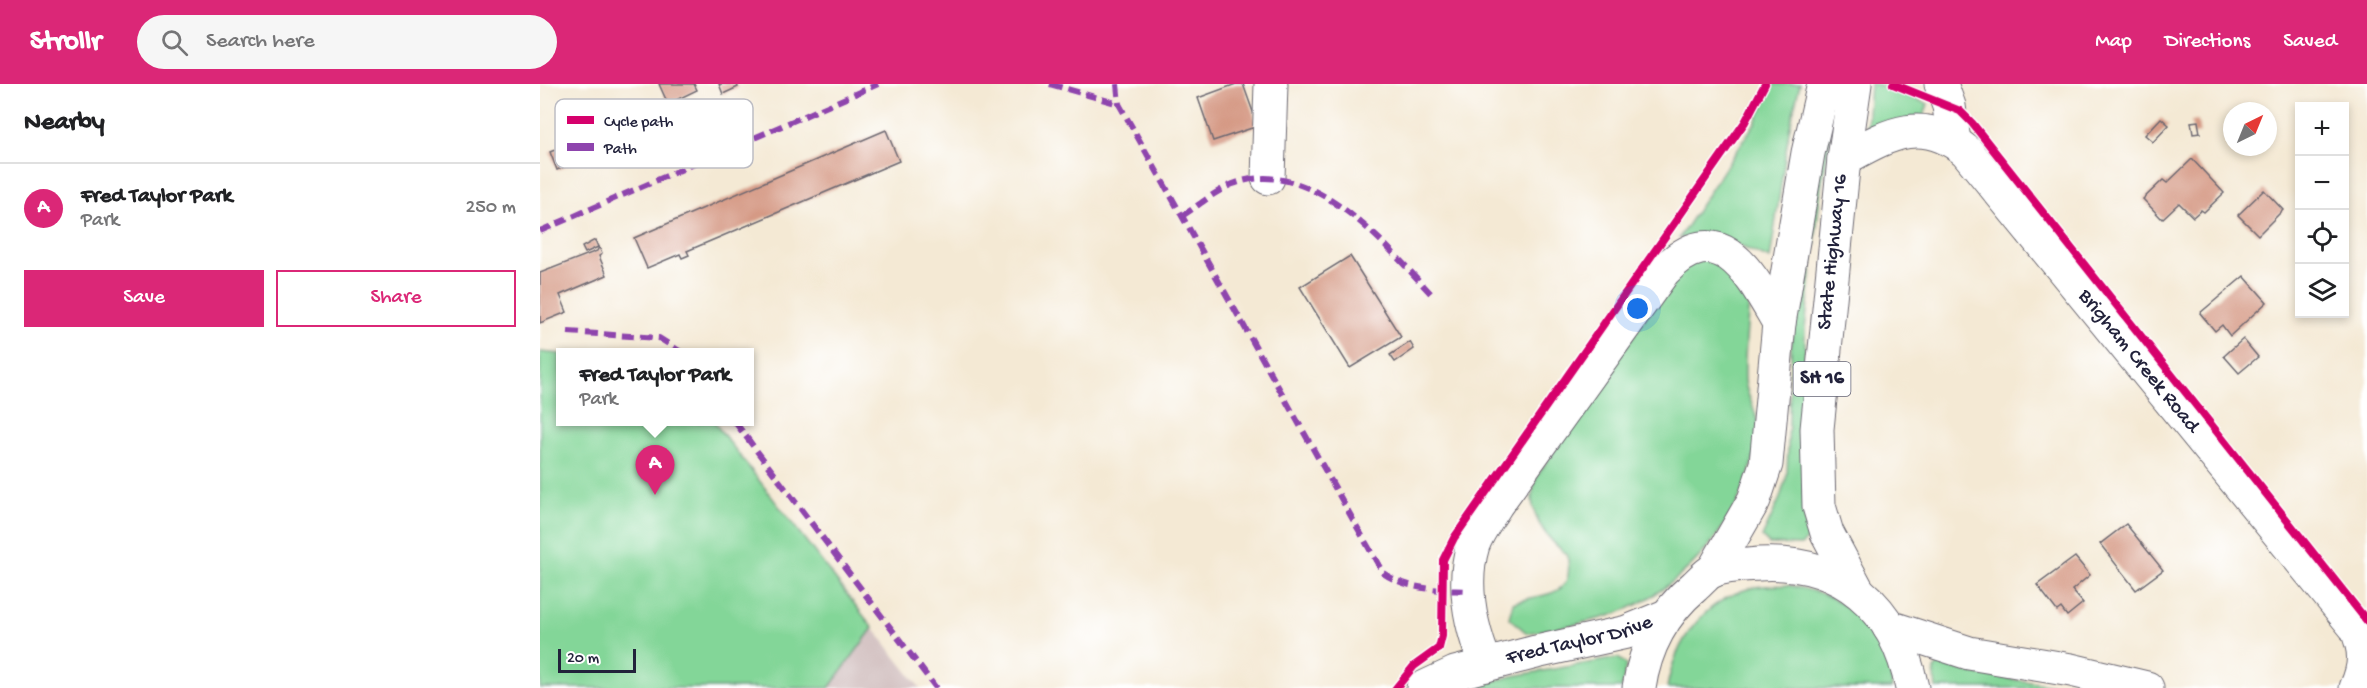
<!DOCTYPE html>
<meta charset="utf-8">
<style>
body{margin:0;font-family:"Gochi Hand",sans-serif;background:#f6f6f6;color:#202124}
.controls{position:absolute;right:18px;top:18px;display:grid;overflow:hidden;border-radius:0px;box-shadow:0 3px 9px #0003}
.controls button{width:54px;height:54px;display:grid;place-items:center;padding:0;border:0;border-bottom:2px solid #e0e0e0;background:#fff;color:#202124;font:30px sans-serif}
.compass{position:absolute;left:1683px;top:18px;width:54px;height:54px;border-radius:50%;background:#fff;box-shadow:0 3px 9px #0003;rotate:43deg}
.scale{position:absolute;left:18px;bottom:15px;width:78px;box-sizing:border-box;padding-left:6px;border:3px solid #22223b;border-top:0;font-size:16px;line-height:21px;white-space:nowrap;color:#22223b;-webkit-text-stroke:4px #fff;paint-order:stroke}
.you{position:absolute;left:1098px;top:225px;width:21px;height:21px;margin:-15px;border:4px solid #fff;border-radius:50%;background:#1a73e8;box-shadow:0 0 0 9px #1a73e833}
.badge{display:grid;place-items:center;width:39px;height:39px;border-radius:50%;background:#db2777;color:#fff;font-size:20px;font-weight:700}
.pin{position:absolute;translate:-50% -50px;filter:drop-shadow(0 2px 3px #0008)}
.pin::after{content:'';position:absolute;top:32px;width:21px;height:18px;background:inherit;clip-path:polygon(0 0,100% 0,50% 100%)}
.popup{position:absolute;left:16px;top:264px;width:198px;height:78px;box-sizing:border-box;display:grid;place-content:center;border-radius:0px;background:#fff;filter:drop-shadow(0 2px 4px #0005);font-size:20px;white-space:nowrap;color:#757577}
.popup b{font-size:22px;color:#202124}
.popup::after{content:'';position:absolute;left:50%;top:100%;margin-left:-12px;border:12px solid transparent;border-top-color:#fff}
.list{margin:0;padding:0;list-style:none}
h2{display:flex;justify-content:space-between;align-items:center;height:78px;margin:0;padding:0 24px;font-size:26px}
h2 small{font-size:20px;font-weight:400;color:#757577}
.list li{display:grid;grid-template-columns:39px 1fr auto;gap:18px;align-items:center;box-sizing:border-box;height:90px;padding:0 24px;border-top:2px solid #e0e0e0}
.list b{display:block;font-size:22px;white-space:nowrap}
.list p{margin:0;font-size:20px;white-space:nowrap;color:#757577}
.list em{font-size:20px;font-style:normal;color:#757577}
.actions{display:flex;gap:12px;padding:18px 24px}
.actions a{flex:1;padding:14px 0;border:2px solid #db2777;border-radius:0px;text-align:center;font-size:21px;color:#db2777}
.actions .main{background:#db2777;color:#fff}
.icon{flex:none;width:33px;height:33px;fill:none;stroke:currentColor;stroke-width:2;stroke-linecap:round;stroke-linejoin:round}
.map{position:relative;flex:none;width:1827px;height:604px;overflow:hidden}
header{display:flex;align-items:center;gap:36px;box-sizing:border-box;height:84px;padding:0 30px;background:#db2777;color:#fff}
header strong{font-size:28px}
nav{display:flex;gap:33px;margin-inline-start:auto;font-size:21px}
.search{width:420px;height:54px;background:#f6f6f6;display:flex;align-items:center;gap:15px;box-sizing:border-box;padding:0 21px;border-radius:33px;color:#757577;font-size:22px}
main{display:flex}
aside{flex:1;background:#fff}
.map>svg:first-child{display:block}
.industrial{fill:#d1bfbf}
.green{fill:#83d698;stroke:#527c6a;stroke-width:1.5}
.building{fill:#d59a85}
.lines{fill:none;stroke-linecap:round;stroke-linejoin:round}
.minor-casing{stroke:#6c6871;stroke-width:35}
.major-casing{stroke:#6c6871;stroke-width:35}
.minor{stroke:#fff;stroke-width:33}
.major{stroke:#fff;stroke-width:33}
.quiet{stroke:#8e44ad;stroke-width:6;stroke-dasharray:12 6;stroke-linecap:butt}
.cycleway-casing{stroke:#fff;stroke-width:11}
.cycleway{stroke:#d6006c;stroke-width:8}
.labels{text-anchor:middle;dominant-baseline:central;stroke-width:6;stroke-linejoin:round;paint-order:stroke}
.shield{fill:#fff;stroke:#646476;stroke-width:1.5}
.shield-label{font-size:20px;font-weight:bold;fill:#22223b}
.street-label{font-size:21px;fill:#22223b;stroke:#fff}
.key{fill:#fff;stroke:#bdbdc4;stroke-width:1.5}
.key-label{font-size:16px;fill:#22223b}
</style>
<header>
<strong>Strollr</strong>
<div class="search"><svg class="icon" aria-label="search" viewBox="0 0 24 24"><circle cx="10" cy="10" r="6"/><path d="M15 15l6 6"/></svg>Search here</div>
<nav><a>Map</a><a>Directions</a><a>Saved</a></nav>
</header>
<main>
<aside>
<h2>Nearby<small></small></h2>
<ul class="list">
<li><span class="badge">A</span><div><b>Fred Taylor Park</b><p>Park</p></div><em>250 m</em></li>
</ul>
<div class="actions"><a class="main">Save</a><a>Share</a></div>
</aside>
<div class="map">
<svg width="1827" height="604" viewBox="0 0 1827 604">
<rect width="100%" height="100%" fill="#fff"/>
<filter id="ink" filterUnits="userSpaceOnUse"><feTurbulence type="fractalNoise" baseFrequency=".0167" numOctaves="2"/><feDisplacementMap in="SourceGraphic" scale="12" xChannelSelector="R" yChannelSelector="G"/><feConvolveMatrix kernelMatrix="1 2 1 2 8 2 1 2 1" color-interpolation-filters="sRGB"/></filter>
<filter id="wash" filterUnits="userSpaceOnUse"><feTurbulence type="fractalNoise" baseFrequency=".008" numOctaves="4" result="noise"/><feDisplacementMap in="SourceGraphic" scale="24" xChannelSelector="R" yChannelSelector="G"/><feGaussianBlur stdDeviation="1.35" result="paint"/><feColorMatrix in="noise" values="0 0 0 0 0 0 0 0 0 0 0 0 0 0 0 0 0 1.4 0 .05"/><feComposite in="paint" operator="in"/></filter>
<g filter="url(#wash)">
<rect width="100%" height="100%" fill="#f4e9d4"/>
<!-- industrial -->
<polygon class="industrial" points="333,544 380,604 289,604"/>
<!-- green -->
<g class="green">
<polygon points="1233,0 1260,0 1249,47 1230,175 1178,153 1139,154 1215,39"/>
<polygon points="1301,0 1281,104 1265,245 1264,426 1268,455 1261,461 1229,460 1222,453 1240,414 1247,391 1252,243 1272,102"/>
<path d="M1330,0C1348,0 1371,14 1388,20L1384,32L1327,46Z"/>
<path d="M1166,171L1210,204C1208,234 1204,265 1205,295C1205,311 1218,327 1218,343C1214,424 1148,506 1072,531C1044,540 1016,544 987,549L969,534L973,519C1002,508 1037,516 1027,470C1010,458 993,437 992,415C992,408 995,399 997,392L1140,183Z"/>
<polygon points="0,268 20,270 21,338 174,338 333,544 289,604 0,604"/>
<path d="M1248,501C1260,504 1274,506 1285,511C1320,526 1351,565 1352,604H1127C1135,557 1163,517 1211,504C1223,501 1237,502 1248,501Z"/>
<polygon points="1078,574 1086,580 1082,604 927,604 973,592"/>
<polygon points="1400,579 1429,589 1532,604 1396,604 1394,585"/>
</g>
<g id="blocks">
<!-- building -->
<g class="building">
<polygon points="119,0 154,0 157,6 128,20"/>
<polygon points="179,0 197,0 198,3 183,10"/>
<polygon points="696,0 703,0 718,42 673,57 658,14"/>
<polygon points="1621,34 1629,41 1613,58 1605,51"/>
<polygon points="1658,37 1660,49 1653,50 1651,38"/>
<polygon points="346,46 359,77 147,167 149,171 142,174 140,170 107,184 94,154"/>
<polygon points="32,59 40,76 17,86 10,68"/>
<polygon points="1652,75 1684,109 1664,128 1661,126 1653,133 1639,119 1622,135 1603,115 1623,96 1627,99"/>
<polygon points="1724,106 1743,126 1718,151 1698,131"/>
<polygon points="55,156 58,163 45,169 42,163"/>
<polygon points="59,163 62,170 59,172 67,191 20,211 27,228 0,239 0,189 57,167"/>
<polygon points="810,172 861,253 810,284 760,203"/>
<polygon points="1704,192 1727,218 1690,252 1682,241 1675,247 1660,229"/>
<polygon points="1703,255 1718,273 1699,289 1684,272"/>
<polygon points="870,258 874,265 855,278 850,271"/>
<polygon points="1586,440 1623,486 1596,506 1560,460"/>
<polygon points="1535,473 1550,491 1532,506 1543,519 1527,532 1521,524 1517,527 1497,501"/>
</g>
</g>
</g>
<g filter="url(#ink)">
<use href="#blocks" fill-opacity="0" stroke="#6c6871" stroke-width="1.5"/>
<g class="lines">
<defs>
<g id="minor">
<polyline points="1401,0 1409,22 1414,57"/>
<path id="s1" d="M1304,75C1348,51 1381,30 1426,67L1816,544C1826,566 1826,581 1816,604"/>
<polyline points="728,94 731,0"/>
<path d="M946,581C931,544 921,501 933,461C938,447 948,434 956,421L1124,187C1181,128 1212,193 1239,239"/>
</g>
<g id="major">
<polyline points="1315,0 1304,75 1277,345 1279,422 1287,449 1318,507"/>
<polyline points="1173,487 1214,416 1226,380 1239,239 1268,69 1284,0"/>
<polyline points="1349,543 1429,569 1531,586 1607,604"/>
<path id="s2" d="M883,604L915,589L996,568L1087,548L1126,532"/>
<path d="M1099,604C1105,563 1123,529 1155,502C1160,498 1166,490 1172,487C1184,482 1205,481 1218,480C1302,475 1356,523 1372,604"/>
</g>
</defs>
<!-- minor casing -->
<use href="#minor" class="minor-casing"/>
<!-- major casing -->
<use href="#major" class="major-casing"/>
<!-- minor -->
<use href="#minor" class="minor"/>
<!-- major -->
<use href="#major" class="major"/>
<!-- quiet -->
<g class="quiet">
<polyline points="510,0 579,20"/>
<path d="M577,0L579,20L843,489C868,506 899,506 929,507"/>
<path d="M642,132C658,122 675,107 693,100C771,70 847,162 893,212"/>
<polyline points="0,147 338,0"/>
<polyline points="28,248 119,254 141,268"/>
<polyline points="195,338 396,604"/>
</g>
<defs>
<g id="cycleway">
<polyline points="1353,0 1420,27 1432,39 1827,537"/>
<polyline points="856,604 874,582 899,564 902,552 903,476 914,454 1205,38 1225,0"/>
</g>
</defs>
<!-- cycleway casing -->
<use href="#cycleway" class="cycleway-casing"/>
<!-- cycleway -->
<use href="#cycleway" class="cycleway"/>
</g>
</g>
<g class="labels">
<!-- shield labels -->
<rect class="shield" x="1253.5" y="278" width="57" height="34" rx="4.5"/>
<g class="shield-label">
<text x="1282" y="295">SH 16</text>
</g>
<!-- street labels -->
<g class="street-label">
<text transform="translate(1294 168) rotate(-84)">State Highway 16</text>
<text stroke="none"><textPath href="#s1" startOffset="405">Brigham Creek Road</textPath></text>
<text stroke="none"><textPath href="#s2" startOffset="164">Fred Taylor Drive</textPath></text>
</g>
</g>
<!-- legend -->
<rect x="15" y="15" width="198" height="69" rx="9" class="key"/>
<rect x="27" y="32" width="27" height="8" fill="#d6006c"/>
<rect x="27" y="59" width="27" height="8" fill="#8e44ad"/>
<g class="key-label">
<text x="64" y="42">Cycle path</text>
<text x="64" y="69">Path</text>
</g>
</svg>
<div class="controls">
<button>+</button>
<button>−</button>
<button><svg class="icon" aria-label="locate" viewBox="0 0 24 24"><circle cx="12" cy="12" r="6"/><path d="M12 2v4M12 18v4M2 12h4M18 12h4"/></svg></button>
<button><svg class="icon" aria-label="layers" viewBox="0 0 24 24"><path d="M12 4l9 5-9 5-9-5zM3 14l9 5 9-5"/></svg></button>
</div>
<svg class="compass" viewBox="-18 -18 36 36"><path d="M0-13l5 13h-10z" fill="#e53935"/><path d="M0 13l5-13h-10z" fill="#757577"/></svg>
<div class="scale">20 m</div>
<div class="you"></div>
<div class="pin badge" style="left:115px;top:411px">A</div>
<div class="popup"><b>Fred Taylor Park</b>Park</div>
</div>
</main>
